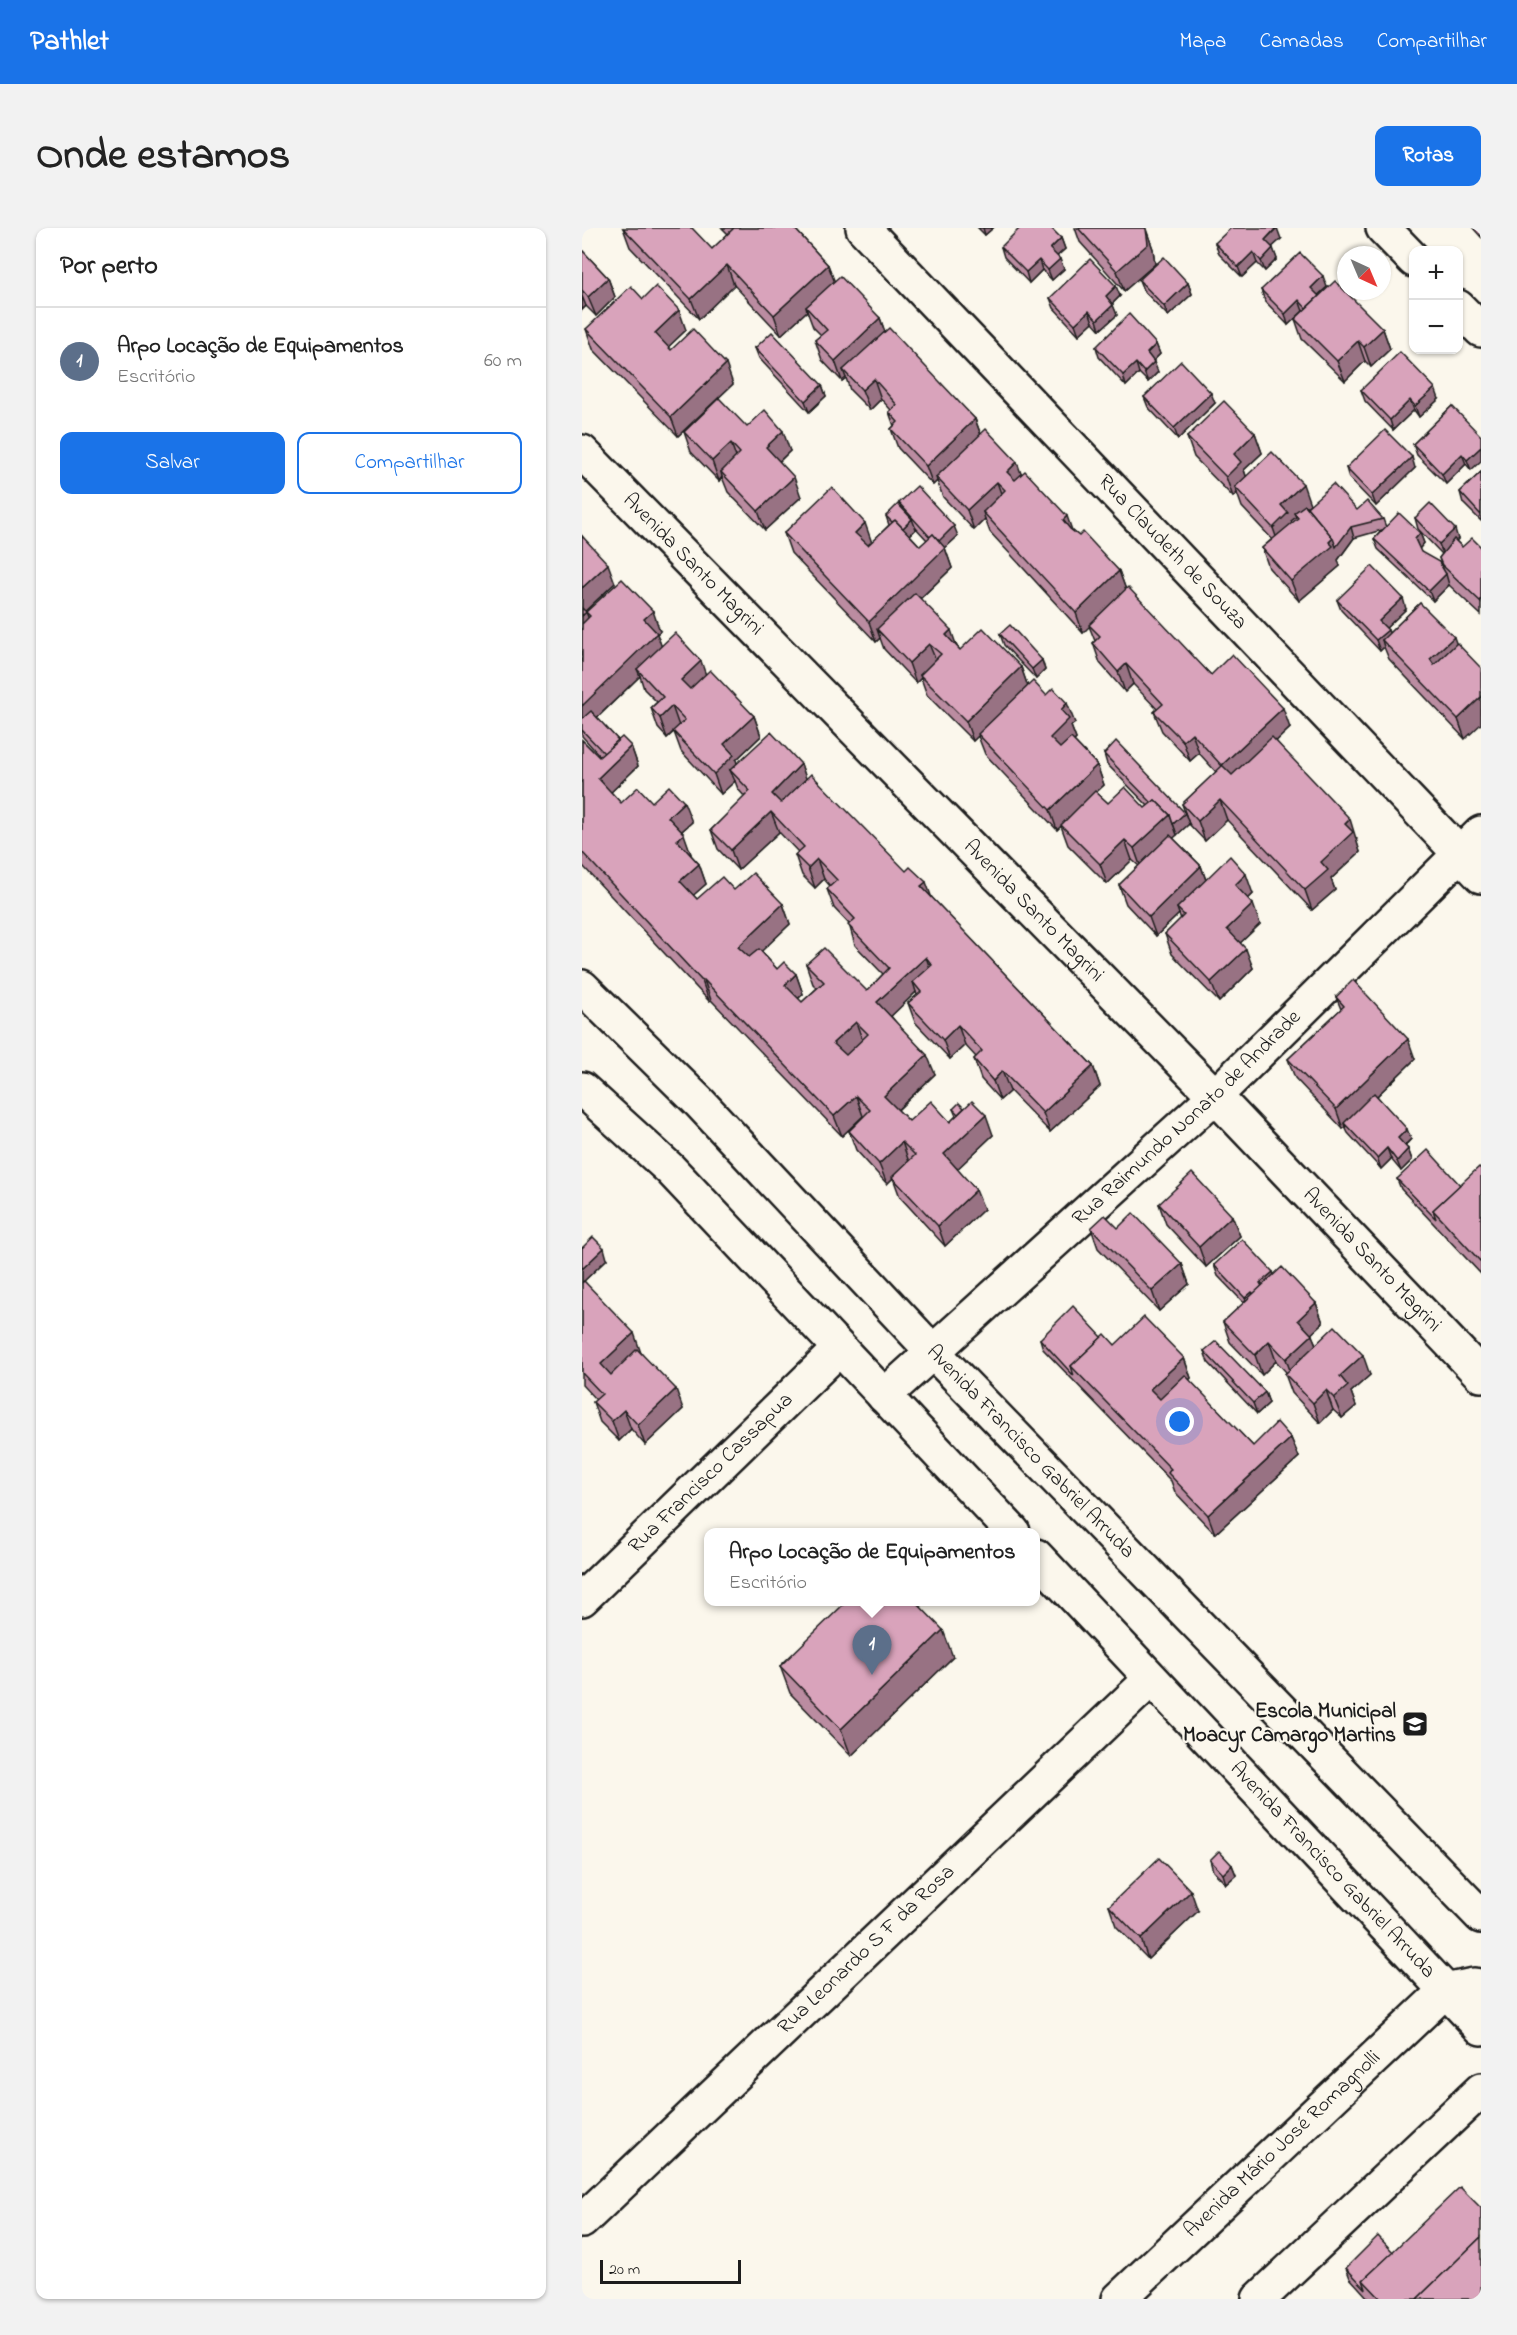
<!DOCTYPE html>
<html lang="pt">
<meta charset="utf-8">
<style>
body{margin:0;font-family:"Indie Flower",sans-serif;background:#f2f2f2;color:#222}
.controls{position:absolute;right:18px;top:18px;display:grid;overflow:hidden;border-radius:12px;box-shadow:0 2px 4px #0004}
.controls button{width:54px;height:54px;display:grid;place-items:center;padding:0;border:0;border-bottom:2px solid #e0e0e0;background:#fff;color:#222;font:30px sans-serif}
.compass{position:absolute;left:755px;top:18px;width:54px;height:54px;border-radius:50%;background:#fff;box-shadow:0 2px 4px #0004;rotate:136deg}
.scale{position:absolute;left:18px;bottom:15px;width:141px;box-sizing:border-box;padding-left:6px;border:3px solid #1c1c1c;border-top:0;font-size:16px;line-height:21px;white-space:nowrap;color:#1c1c1c;-webkit-text-stroke:4px #fbf7ec;paint-order:stroke}
.you{position:absolute;left:598px;top:1194px;width:21px;height:21px;margin:-15px;border:4px solid #fff;border-radius:50%;background:#1a73e8;box-shadow:0 0 0 9px #1a73e833}
.badge{display:grid;place-items:center;width:39px;height:39px;border-radius:50%;background:#1a73e8;color:#fff;font-size:20px;font-weight:700}
.pin{position:absolute;translate:-50% -50px;filter:drop-shadow(0 2px 3px #0008)}
.pin::after{content:'';position:absolute;top:32px;width:21px;height:18px;background:inherit;clip-path:polygon(0 0,100% 0,50% 100%)}
.popup{position:absolute;left:122px;top:1300px;width:336px;height:78px;box-sizing:border-box;display:grid;place-content:center;border-radius:12px;background:#fff;filter:drop-shadow(0 2px 4px #0005);font-size:20px;white-space:nowrap;color:#767676}
.popup b{font-size:22px;color:#222}
.popup::after{content:'';position:absolute;left:50%;top:100%;margin-left:-12px;border:12px solid transparent;border-top-color:#fff}
.list{margin:0;padding:0;list-style:none}
h2{display:flex;justify-content:space-between;align-items:center;height:78px;margin:0;padding:0 24px;font-size:26px}
h2 small{font-size:20px;font-weight:400;color:#767676}
.list li{display:grid;grid-template-columns:39px 1fr auto;gap:18px;align-items:center;box-sizing:border-box;height:108px;padding:0 24px;border-top:2px solid #e0e0e0}
.list b{display:block;font-size:22px;white-space:nowrap}
.list p{margin:0;font-size:20px;white-space:nowrap;color:#767676}
.list em{font-size:20px;font-style:normal;color:#767676}
.actions{display:flex;gap:12px;padding:18px 24px}
.actions a{flex:1;padding:14px 0;border:2px solid #1a73e8;border-radius:12px;text-align:center;font-size:21px;color:#1a73e8}
.actions .main{background:#1a73e8;color:#fff}
.map{position:relative;flex:none;width:899px;height:2071px;overflow:hidden;border-radius:12px}
header{display:flex;align-items:center;gap:36px;box-sizing:border-box;height:84px;padding:0 30px;background:#1a73e8;color:#fff}
header strong{font-size:28px}
nav{display:flex;gap:33px;margin-inline-start:auto;font-size:21px}
.intro{display:flex;align-items:center;justify-content:space-between;box-sizing:border-box;height:144px;padding:0 36px}
h1{margin:0;font-size:42px}
.button{padding:15px 27px;border-radius:12px;background:#1a73e8;color:#fff;font-size:21px;font-weight:700}
main{display:flex;gap:36px;padding:0 36px}
aside{flex:1;background:#fff;border-radius:12px;box-shadow:0 2px 4px #0004}
.map>svg:first-child{display:block}
.lines{fill:none;stroke-linecap:round;stroke-linejoin:round}
.minor-casing{stroke:#1c1c1c;stroke-width:38}
.tertiary-casing{stroke:#1c1c1c;stroke-width:38}
.secondary-casing{stroke:#1c1c1c;stroke-width:38}
.minor{stroke:#fbf7ec;stroke-width:33}
.tertiary{stroke:#fbf7ec;stroke-width:33}
.secondary{stroke:#fbf7ec;stroke-width:33}
.wall{fill:#bb8ca1;stroke:#1c1c1c;stroke-width:1.5;fill-rule:evenodd}
.shaded-wall{fill:#987283;stroke:#1c1c1c;stroke-width:1.5}
.building{fill:#d9a3bb;stroke:#1c1c1c;stroke-width:1.5;fill-rule:evenodd}
.labels{text-anchor:middle;dominant-baseline:central;stroke-width:4.5;stroke-linejoin:round;paint-order:stroke}
.street-label{font-size:21px;fill:#1c1c1c;stroke:#fbf7ec}
.poi-label{font-size:21px;font-weight:bold;fill:#1c1c1c;stroke:#fbf7ec;text-anchor:end}
</style>
<header>
<strong>Pathlet</strong>
<nav><a>Mapa</a><a>Camadas</a><a>Compartilhar</a></nav>
</header>
<div class="intro"><h1>Onde estamos</h1><a class="button">Rotas</a></div>
<main>
<aside>
<h2>Por perto<small></small></h2>
<ul class="list">
<li><span class="badge" style="background:#5c6f8a">1</span><div><b>Arpo Locação de Equipamentos</b><p>Escritório</p></div><em>60 m</em></li>
</ul>
<div class="actions"><a class="main">Salvar</a><a>Compartilhar</a></div>
</aside>
<div class="map">
<svg width="899" height="2071" viewBox="0 0 899 2071">
<rect width="100%" height="100%" fill="#fbf7ec"/>
<filter id="ink" filterUnits="userSpaceOnUse"><feTurbulence type="fractalNoise" baseFrequency=".0167" numOctaves="2"/><feDisplacementMap in="SourceGraphic" scale="12" xChannelSelector="R" yChannelSelector="G"/><feConvolveMatrix kernelMatrix="1 2 1 2 8 2 1 2 1" color-interpolation-filters="sRGB"/></filter>
<g filter="url(#ink)">
<g class="lines">
<defs>
<g id="minor">
<path id="s1" d="M281,0L899,648"/>
<polyline points="801,0 832,32"/>
<polyline points="876,79 899,102"/>
<path id="s2" d="M0,224L633,868L899,1147"/>
<path id="s3" d="M302,1168L633,868L899,605"/>
<path id="s4" d="M0,1371L257,1121"/>
<path id="s5" d="M0,1993L569,1451"/>
</g>
<g id="tertiary">
<path id="s6" d="M537,2071L863,1763"/>
<polyline points="677,2071 899,1862"/>
</g>
<g id="secondary">
<path id="s7" d="M0,759L118,875L351,1124L899,1688"/>
<polyline points="0,861 88,941 431,1304"/>
<path id="s8" d="M454,1328L899,1800"/>
<polyline points="863,1763 892,1757 899,1758"/>
</g>
</defs>
<!-- minor casing -->
<use href="#minor" class="minor-casing"/>
<!-- tertiary casing -->
<use href="#tertiary" class="tertiary-casing"/>
<!-- secondary casing -->
<use href="#secondary" class="secondary-casing"/>
<!-- minor -->
<use href="#minor" class="minor"/>
<!-- tertiary -->
<use href="#tertiary" class="tertiary"/>
<!-- secondary -->
<use href="#secondary" class="secondary"/>
</g>
<!-- wall -->
<g class="wall">
<polygon points="41,0 130,21 146,6 140,0 212,0 246,37 252,53 298,90 303,104 393,191 399,207 439,246 490,302 537,343 544,362 629,447 708,500 694,513 775,611 774,612 778,624 749,651 753,662 730,682 645,592 623,613 607,596 600,576 634,544 617,525 608,533 580,503 572,484 575,481 551,456 543,464 518,435 511,415 513,413 507,398 501,405 408,304 403,291 392,302 361,269 355,253 351,257 316,220 309,201 312,198 307,184 309,182 299,171 288,182 268,162 264,150 260,153 240,132 233,112 239,107 231,99 225,83 199,107 152,57 117,91 48,19"/>
<polygon points="396,0 411,0 403,7"/>
<polygon points="493,0 563,0 571,21 573,36 542,63 498,14"/>
<polygon points="891,0 899,0 899,9"/>
<polygon points="479,10 483,21 475,28 482,41 470,52 460,42 447,55 422,29 419,19"/>
<polygon points="699,11 690,19 695,31 683,43 675,35 660,49 637,26 633,15"/>
<polygon points="0,22 26,50 33,69 14,88 4,78 0,82"/>
<polygon points="557,52 606,55 610,66 586,88 561,62"/>
<polygon points="745,59 736,67 801,101 808,121 789,139 783,133 763,153 720,111 713,91 721,83 706,97 683,73 679,62"/>
<polygon points="538,68 530,76 535,87 518,102 511,94 497,107 472,80 468,70"/>
<polygon points="61,71 104,102 86,119 89,122 151,156 96,208 11,121 4,101"/>
<polygon points="574,116 578,126 571,133 576,144 566,154 557,145 544,158 517,129 514,119"/>
<polygon points="173,120 240,157 244,168 227,184 177,130"/>
<polygon points="779,162 857,171 837,189 832,182 811,202 783,173"/>
<polygon points="562,169 633,175 596,211 566,179"/>
<polygon points="870,178 889,242 884,236 864,256 835,227 831,216"/>
<polygon points="165,199 208,223 197,234 219,269 183,302 146,264 140,249 137,253 109,224 102,204"/>
<polygon points="673,205 680,225 662,242 664,248 728,276 724,279 775,282 801,291 804,299 838,305 842,315 837,321 839,324 862,344 857,330 860,326 836,301 833,290 876,311 874,313 880,319 899,319 899,387 867,357 851,373 796,321 792,311 800,302 772,310 756,332 758,338 717,373 687,340 680,320 690,311 660,279 655,265 651,269 612,229 605,209"/>
<polygon points="764,240 833,240 794,278 767,250"/>
<polygon points="899,244 899,293 881,275 878,264"/>
<path d="M317,275L376,308L363,320L370,340L338,371L374,417L378,422L439,439L446,459L493,495L489,498L494,511L492,513L515,537L522,557L514,564L526,575L563,580L566,578L525,536L522,526L607,596L591,610L619,638L624,652L671,666L666,671L678,696L658,715L671,740L637,774L590,726L583,706L599,691L597,686L574,708L544,676L537,657L557,638L550,632L525,656L486,617L479,598L475,602L403,526L396,508L391,513L345,467L339,450L334,455L302,421L298,410L294,414L209,325L202,305L290,314L307,297L304,288L318,279ZM333,299L345,312L338,318L328,307L334,301Z"/>
<path d="M0,308L33,355L3,383L4,384L78,403L75,406L79,418L124,446L172,488L179,508L154,532L155,535L219,536L224,551L349,669L511,838L518,858L468,904L428,863L418,872L399,851L392,831L394,829L383,817L368,831L333,794L326,775L335,767L334,764L309,788L353,846L316,882L327,893L368,894L374,888L371,881L382,880L411,907L375,941L402,981L363,1018L318,969L311,950L305,956L274,922L267,903L281,888L260,908L129,772L127,773L0,637V512L17,529L18,528L0,508ZM58,448L62,461L75,474L69,480L76,500L85,510L92,504L99,523L139,566L153,553L156,561L163,569L129,602L136,621L156,642L197,604L216,624L213,627L220,647L233,660L242,651L248,658L245,661L252,680L267,696L273,717L301,746L285,763L224,736L231,756L235,760L220,774L216,771L221,766L214,746L195,741L179,723L208,696L201,676L152,662L115,671L111,667L124,656L117,636L108,626H109L100,603L110,594L70,574L39,575L29,564L56,538L49,518L36,512L15,490Z"/>
<polygon points="755,372 824,381 804,400 807,405 838,375 883,511 807,431 802,419 798,423 759,382"/>
<polygon points="418,406 460,432 463,442 454,451 422,417"/>
<polygon points="754,769 833,831 795,868 829,911 823,918 826,921 830,932 819,943 809,931 799,941 766,905 763,899 761,901 713,850 706,831 759,781"/>
<polygon points="899,941 899,1046 819,961 815,951 878,957"/>
<polygon points="577,976 650,988 658,1008 624,1039 584,996"/>
<polygon points="509,1000 536,1000 600,1036 607,1056 577,1083 516,1020"/>
<polygon points="0,1020 25,1031 2,1053 59,1125 101,1181 63,1217 49,1201 37,1213 18,1194 11,1174 14,1172 0,1157"/>
<polygon points="632,1037 692,1047 734,1075 741,1095 729,1106 734,1116 788,1147 769,1164 774,1178 760,1190 751,1182 738,1195 710,1165 703,1146 704,1144 694,1133 680,1147 648,1114 641,1094 662,1075 636,1048"/>
<polygon points="520,1109 533,1117 602,1130 609,1150 607,1152 671,1218 709,1210 717,1229 633,1306 593,1264 589,1253 461,1121 458,1111"/>
<polygon points="622,1123 683,1164 687,1175 675,1186 626,1134"/>
<polygon points="371,1429 269,1528 208,1465 198,1438"/>
<polygon points="628,1632 650,1637 654,1647 644,1656 631,1643"/>
<polygon points="527,1678 616,1683 566,1731 534,1698"/>
<polygon points="811,2024 899,2071 787,2071 768,2050 764,2040"/>
</g>
<!-- shaded-wall -->
<g class="shaded-wall">
<polygon points="401,0 411,0 403,7"/>
<polygon points="695,0 699,11 687,22 683,12"/>
<polygon points="564,1 571,21 573,36 542,63 535,43"/>
<polygon points="479,10 483,21 472,31 468,21"/>
<polygon points="691,20 695,31 683,43 679,33"/>
<polygon points="671,24 675,35 660,49 656,39"/>
<polygon points="478,31 482,41 470,52 466,42"/>
<polygon points="457,32 460,42 447,55 444,44"/>
<polygon points="145,37 152,57 117,91 109,71"/>
<polygon points="246,37 254,57 224,79 225,83 199,107 192,87"/>
<polygon points="741,48 745,59 733,70 729,60"/>
<polygon points="26,50 33,69 14,88 6,69"/>
<polygon points="606,55 610,66 586,88 582,78"/>
<polygon points="534,58 538,68 527,79 524,68"/>
<polygon points="0,68 4,78 0,82"/>
<polygon points="717,72 721,83 706,97 703,86"/>
<polygon points="531,77 535,87 518,102 515,92"/>
<polygon points="97,82 104,102 80,125 73,105"/>
<polygon points="507,83 511,94 497,107 493,96"/>
<polygon points="298,90 305,110 261,142 264,150 260,153 253,133"/>
<polygon points="801,101 808,121 789,139 782,119"/>
<polygon points="776,113 783,133 763,153 755,133"/>
<polygon points="574,116 578,126 568,136 565,125"/>
<polygon points="572,134 576,144 566,154 562,144"/>
<polygon points="554,135 557,145 544,158 541,147"/>
<polygon points="144,136 151,156 96,208 89,189"/>
<polygon points="292,151 299,171 288,182 280,162"/>
<polygon points="240,157 244,168 227,184 223,173"/>
<polygon points="853,160 857,171 837,189 833,178"/>
<polygon points="629,165 633,175 596,211 592,200"/>
<polygon points="828,172 832,182 811,202 808,192"/>
<polygon points="393,191 400,210 354,249 355,253 351,257 344,238"/>
<polygon points="201,203 208,223 191,239 184,219"/>
<polygon points="673,205 680,225 662,242 666,254 653,259 655,265 651,269 644,249 652,226"/>
<polygon points="149,215 156,235 139,244 140,249 137,253 130,233"/>
<polygon points="899,219 899,233 889,242 885,232"/>
<polygon points="880,226 884,236 864,256 860,246"/>
<polygon points="830,229 833,240 794,278 790,267"/>
<polygon points="435,234 442,254 432,264 425,244"/>
<polygon points="212,249 219,269 183,302 176,283"/>
<polygon points="415,254 422,274 401,284 403,291 392,302 385,282"/>
<polygon points="721,256 728,276 715,288 712,285 714,289 709,293 714,305 698,320 691,300 699,277"/>
<polygon points="485,288 492,308 481,292"/>
<polygon points="330,291 334,301 322,313 318,303"/>
<polygon points="283,295 290,315 281,324 273,305"/>
<polygon points="372,298 376,308 363,320 370,340 300,407 295,401 298,410 294,414 287,394 354,315"/>
<polygon points="769,299 772,310 756,332 758,338 717,373 709,353 751,310"/>
<polygon points="873,301 876,311 861,326 857,316"/>
<polygon points="838,305 842,315 837,321 833,311"/>
<polygon points="26,336 33,355 0,386 0,360"/>
<polygon points="537,343 544,362 501,405 494,385"/>
<polygon points="864,346 867,357 851,373 847,363"/>
<polygon points="821,370 824,381 801,403 797,393"/>
<polygon points="71,383 78,403 75,406 82,425 55,441 58,448 1,503 0,502 0,478 62,391"/>
<polygon points="4,384 12,404 0,415 0,388"/>
<polygon points="369,402 376,422 364,407"/>
<polygon points="806,402 810,412 800,412 802,419 798,423 794,412"/>
<polygon points="872,409 879,429 856,451 848,431"/>
<polygon points="347,416 355,435 338,447 339,450 334,455 327,435"/>
<polygon points="460,432 463,442 454,451 450,441"/>
<polygon points="119,433 126,453 106,472 99,452"/>
<polygon points="544,436 551,456 543,464 536,444"/>
<polygon points="439,439 446,459 391,513 384,493"/>
<polygon points="899,469 899,496 883,511 876,491"/>
<polygon points="485,475 493,495 489,498 494,511 475,530 468,510 479,482"/>
<polygon points="90,478 97,498 85,510 78,490"/>
<polygon points="701,480 708,500 648,557 640,537"/>
<polygon points="172,488 179,508 154,532 159,547 148,542 153,553 139,566 132,546 142,516"/>
<polygon points="610,505 617,525 608,533 601,513"/>
<polygon points="49,518 56,538 23,570 16,550"/>
<polygon points="219,536 226,556 197,585 190,566"/>
<polygon points="515,537 522,557 475,602 468,582"/>
<polygon points="638,572 645,592 623,613 616,593"/>
<polygon points="102,574 110,594 93,609 86,589"/>
<polygon points="189,584 197,604 156,642 149,622"/>
<polygon points="603,585 607,596 595,607 591,596"/>
<polygon points="588,587 595,607 559,640 552,620"/>
<polygon points="768,591 778,624 749,651 753,662 730,682 723,662 739,634 763,596"/>
<polygon points="102,606 109,626 102,632 95,612"/>
<polygon points="543,612 550,632 525,656 518,636"/>
<polygon points="235,631 242,651 233,660 226,640"/>
<polygon points="117,636 124,656 105,673 98,653"/>
<polygon points="619,638 626,658 595,680 597,686 574,708 567,689"/>
<polygon points="664,646 671,666 660,677 653,657"/>
<polygon points="344,654 351,673 339,658"/>
<polygon points="201,676 208,696 163,739 156,719"/>
<polygon points="671,676 678,696 652,721 645,701"/>
<polygon points="664,721 671,740 637,774 629,754"/>
<polygon points="344,729 351,749 331,754 334,764 303,794 295,774"/>
<polygon points="214,746 221,766 210,776 203,757"/>
<polygon points="122,752 129,772 127,773 120,753"/>
<polygon points="274,794 281,814 258,835 251,815"/>
<polygon points="376,797 383,817 368,831 361,812"/>
<polygon points="826,811 833,831 764,898 762,895 763,899 761,901 754,881"/>
<polygon points="345,827 353,846 309,888 302,868"/>
<polygon points="511,838 518,858 468,904 461,885"/>
<polygon points="420,843 428,863 418,872 411,853"/>
<polygon points="274,868 281,888 260,908 252,888"/>
<polygon points="404,887 411,907 370,946 362,926"/>
<polygon points="825,901 829,911 819,921 816,910"/>
<polygon points="320,914 327,934 305,956 297,936"/>
<polygon points="805,920 809,931 799,941 795,930"/>
<polygon points="826,921 830,932 819,943 815,933"/>
<polygon points="394,962 402,981 363,1018 356,998"/>
<polygon points="650,988 658,1008 624,1039 617,1019"/>
<polygon points="22,1020 25,1031 0,1055 0,1041"/>
<polygon points="600,1036 607,1056 577,1083 570,1063"/>
<polygon points="691,1044 695,1054 682,1066 678,1055"/>
<polygon points="670,1064 674,1074 667,1081 663,1070"/>
<polygon points="734,1075 741,1095 723,1112 716,1092"/>
<polygon points="52,1105 59,1125 26,1156 19,1136"/>
<polygon points="730,1107 738,1127 711,1151 704,1131"/>
<polygon points="687,1113 694,1133 680,1147 673,1127"/>
<polygon points="781,1127 788,1147 769,1164 774,1178 760,1190 752,1170 758,1148"/>
<polygon points="602,1130 609,1150 575,1181 568,1161"/>
<polygon points="94,1161 101,1181 63,1217 56,1197"/>
<polygon points="744,1162 751,1182 738,1195 731,1175"/>
<polygon points="683,1164 687,1175 675,1186 671,1175"/>
<polygon points="42,1182 49,1201 37,1213 30,1193"/>
<polygon points="709,1210 717,1229 633,1306 626,1287"/>
<polygon points="361,1402 371,1429 269,1528 259,1501"/>
<polygon points="650,1637 654,1647 644,1656 641,1646"/>
<polygon points="609,1663 616,1683 566,1731 559,1711"/>
</g>
<!-- building -->
<g class="building">
<polygon points="41,0 110,0 130,21 152,0 212,0 246,37 192,87 145,37 109,71"/>
<polygon points="438,0 469,0 479,10 468,21 478,31 466,42 457,32 444,44 419,19"/>
<polygon points="496,0 563,0 564,1 566,16 535,43"/>
<polygon points="649,0 694,0 683,12 691,20 679,33 671,24 656,39 633,15"/>
<polygon points="0,22 26,50 6,69 0,62"/>
<polygon points="718,25 741,48 729,60 737,68 724,80 717,72 703,86 679,62"/>
<polygon points="582,29 606,55 582,78 557,52"/>
<polygon points="508,31 534,58 524,68 531,77 515,92 507,83 493,96 468,70"/>
<polygon points="258,48 298,90 253,133 233,112 245,102 224,79"/>
<polygon points="753,53 801,101 782,119 776,113 755,133 713,91"/>
<polygon points="49,58 61,71 74,58 97,82 73,105 89,122 111,101 144,136 89,189 4,101"/>
<polygon points="547,86 574,116 565,125 572,134 562,144 554,135 541,147 514,119"/>
<polygon points="307,100 393,191 344,238 309,201 316,194 307,184 315,177 292,151 280,162 261,142"/>
<polygon points="190,104 240,157 223,173 173,120"/>
<polygon points="818,124 853,160 833,178 828,172 808,192 779,162"/>
<polygon points="599,133 629,165 592,200 562,169"/>
<polygon points="137,170 165,199 183,182 201,203 184,219 212,249 176,283 139,244 158,225 149,215 130,233 102,204"/>
<polygon points="642,173 673,205 652,226 659,234 644,249 605,209"/>
<polygon points="870,178 899,208 899,219 885,232 880,226 860,246 831,216"/>
<polygon points="404,201 435,234 425,244 433,252 443,243 485,288 481,292 488,301 497,308 501,304 537,343 494,385 401,284 423,262 415,254 385,282 354,249"/>
<polygon points="803,202 830,229 790,267 764,240"/>
<polygon points="690,224 721,256 699,277 706,285 691,300 653,259"/>
<polygon points="899,244 899,287 878,264"/>
<polygon points="751,256 775,282 785,273 801,291 769,299 754,319 751,310 725,279"/>
<polygon points="335,258 372,298 357,313 351,306 348,309 317,275"/>
<polygon points="250,259 283,295 273,305 286,317 313,292 338,318 351,306 363,320 287,394 202,305"/>
<polygon points="848,275 873,301 857,316 833,290"/>
<polygon points="316,276 330,291 321,300 313,292 310,294 304,288"/>
<polygon points="723,277 751,310 747,314 751,318 709,353 680,320 716,290 712,285"/>
<polygon points="817,285 838,305 833,311 839,324 857,334 864,346 847,363 792,311"/>
<polygon points="0,308 26,336 0,360"/>
<polygon points="890,310 899,319 899,374 860,337 857,330 872,311 880,319"/>
<polygon points="790,338 821,370 797,393 806,402 794,412 755,372"/>
<polygon points="40,351 71,383 62,391 75,405 0,478 0,396 8,388 4,384 0,388 0,380 4,384"/>
<polygon points="546,359 629,447 650,426 701,480 640,537 650,547 690,509 768,591 763,596 771,604 739,634 746,642 723,662 638,572 616,593 600,576 640,538 610,505 601,513 572,484 581,476 544,436 536,444 511,415 518,408 507,397"/>
<polygon points="333,365 369,402 364,407 378,422 401,400 439,439 384,493 338,447 359,426 347,416 327,435 295,401"/>
<polygon points="838,375 872,409 848,431 852,437 875,415 899,440 899,469 876,491 800,412"/>
<polygon points="428,397 460,432 450,441 418,406"/>
<polygon points="93,405 119,433 99,452 108,461 128,442 172,488 142,516 152,527 132,546 91,503 103,492 90,478 78,490 69,480 81,469 55,441"/>
<polygon points="451,453 464,467 471,460 485,475 479,482 487,491 468,510 478,520 489,510 515,537 468,582 396,506"/>
<polygon points="9,483 36,512 22,525 0,502 0,491"/>
<path d="M189,504L219,536L190,566L199,575L229,546L324,643L328,639L344,654L339,658L511,838L461,885L420,843L411,853L392,831L400,823L376,797L361,812L326,775L339,764L331,754L350,737L344,729L295,774L345,827L302,868L327,893L349,873L368,894L390,873L404,887L362,926L394,962L356,998L310,949L333,927L320,914L297,936L267,903L288,882L274,868L252,888L122,752L120,753L0,624V512L17,529L40,509L49,518L16,550L39,575L56,559L70,574L87,558L102,574L86,589L102,606L95,612L117,636L98,653L115,671L140,649L152,662L171,645L201,676L156,719L167,729L177,721L195,741L202,734L214,746L203,757L220,774L242,754L224,736L242,720L285,763L307,740L266,697L273,691L245,661L255,652L235,631L226,640L213,627L222,619L189,584L149,622L129,602L168,563L148,542ZM274,794L286,806L264,827L251,815Z"/>
<polygon points="534,513 603,585 591,596 588,587 573,572 570,575 522,526"/>
<polygon points="543,559 563,580 573,572 588,587 552,620 543,612 518,636 479,597 513,563 526,575"/>
<polygon points="588,607 619,638 567,689 537,657"/>
<polygon points="648,628 664,646 653,657 671,676 645,701 664,721 629,754 583,706 602,687 595,680"/>
<polygon points="771,752 826,811 754,881 706,831 762,778 754,769"/>
<polygon points="792,865 825,901 816,910 826,921 815,933 805,920 795,930 762,895"/>
<polygon points="377,875 382,880 376,886 371,881"/>
<polygon points="846,922 878,957 851,982 854,991 815,951"/>
<polygon points="897,939 899,941 899,1034 851,982"/>
<polygon points="610,945 650,988 617,1019 577,976"/>
<polygon points="551,985 600,1036 570,1063 509,1000 523,987 536,1000"/>
<polygon points="11,1009 22,1020 0,1041 0,1020"/>
<polygon points="660,1011 691,1044 678,1055 680,1058 672,1066 670,1064 663,1070 632,1037"/>
<polygon points="700,1039 734,1075 716,1092 730,1107 704,1131 687,1113 673,1127 641,1094"/>
<polygon points="2,1053 52,1105 19,1136 29,1147 55,1121 94,1161 56,1197 42,1182 30,1193 11,1174 20,1166 0,1145 0,1055"/>
<polygon points="491,1078 520,1109 489,1138 492,1148 458,1111"/>
<polygon points="562,1089 602,1130 568,1161 578,1171 603,1147 671,1218 695,1194 709,1210 626,1287 586,1245 589,1241 489,1138 523,1106 533,1117"/>
<polygon points="753,1098 781,1127 758,1148 766,1158 752,1170 744,1162 731,1175 703,1146"/>
<polygon points="634,1113 683,1164 671,1175 622,1123"/>
<polygon points="264,1374 334,1374 361,1402 259,1501 198,1438"/>
<polygon points="637,1623 650,1637 641,1646 628,1632"/>
<polygon points="577,1630 609,1663 559,1711 527,1678"/>
<polygon points="878,1959 899,1980 899,2009 835,2071 799,2071 781,2052"/>
<polygon points="796,2008 811,2024 781,2052 784,2061 764,2040"/>
<polygon points="899,2009 899,2071 835,2071"/>
</g>
</g>
<!-- icons -->
<defs>
<symbol id="school-square" viewBox="-11 -11 22 22"><rect x="-9" y="-9" width="18" height="18" rx="4" fill="#1c1c1c" stroke="#fbf7ec"/><path d="M0-5L7-2L0 1L-7-2ZM-4 1L0 2.5L4 1V4Q0 6-4 4Z" fill="#fff"/></symbol>
</defs>
<g fill-rule="evenodd">
<use href="#school-square" x="818" y="1481" width="30" height="30"/>
</g>
<g class="labels">
<!-- street labels -->
<g class="street-label">
<text stroke="none"><textPath href="#s1" startOffset="448">Rua Claudeth de Souza</textPath></text>
<text stroke="none"><textPath href="#s2" startOffset="158">Avenida Santo Magrini</textPath></text>
<text stroke="none"><textPath href="#s2" startOffset="644">Avenida Santo Magrini</textPath></text>
<text stroke="none"><textPath href="#s3" startOffset="411">Rua Raimundo Nonato de Andrade</textPath></text>
<text stroke="none"><textPath href="#s2" startOffset="1130">Avenida Santo Magrini</textPath></text>
<text stroke="none"><textPath href="#s7" startOffset="646">Avenida Francisco Gabriel Arruda</textPath></text>
<text stroke="none"><textPath href="#s4" startOffset="180">Rua Francisco Cassapua</textPath></text>
<text stroke="none"><textPath href="#s8" startOffset="432">Avenida Francisco Gabriel Arruda</textPath></text>
<text stroke="none"><textPath href="#s5" startOffset="393">Rua Leonardo S F da Rosa</textPath></text>
<text stroke="none"><textPath href="#s6" startOffset="225">Avenida Mário José Romagnolli</textPath></text>
</g>
<!-- poi labels -->
<g class="poi-label">
<text x="814" y="1484">Escola Municipal<tspan x="814" dy="24">Moacyr Camargo Martins</tspan></text>
</g>
</g>
</svg>
<div class="controls">
<button>+</button>
<button>−</button>
</div>
<svg class="compass" viewBox="-18 -18 36 36"><path d="M0-13l5 13h-10z" fill="#e53935"/><path d="M0 13l5-13h-10z" fill="#767676"/></svg>
<div class="scale">20 m</div>
<div class="you"></div>
<div class="pin badge" style="left:290px;top:1447px;background:#5c6f8a">1</div>
<div class="popup"><b>Arpo Locação de Equipamentos</b>Escritório</div>
</div>
</main>
